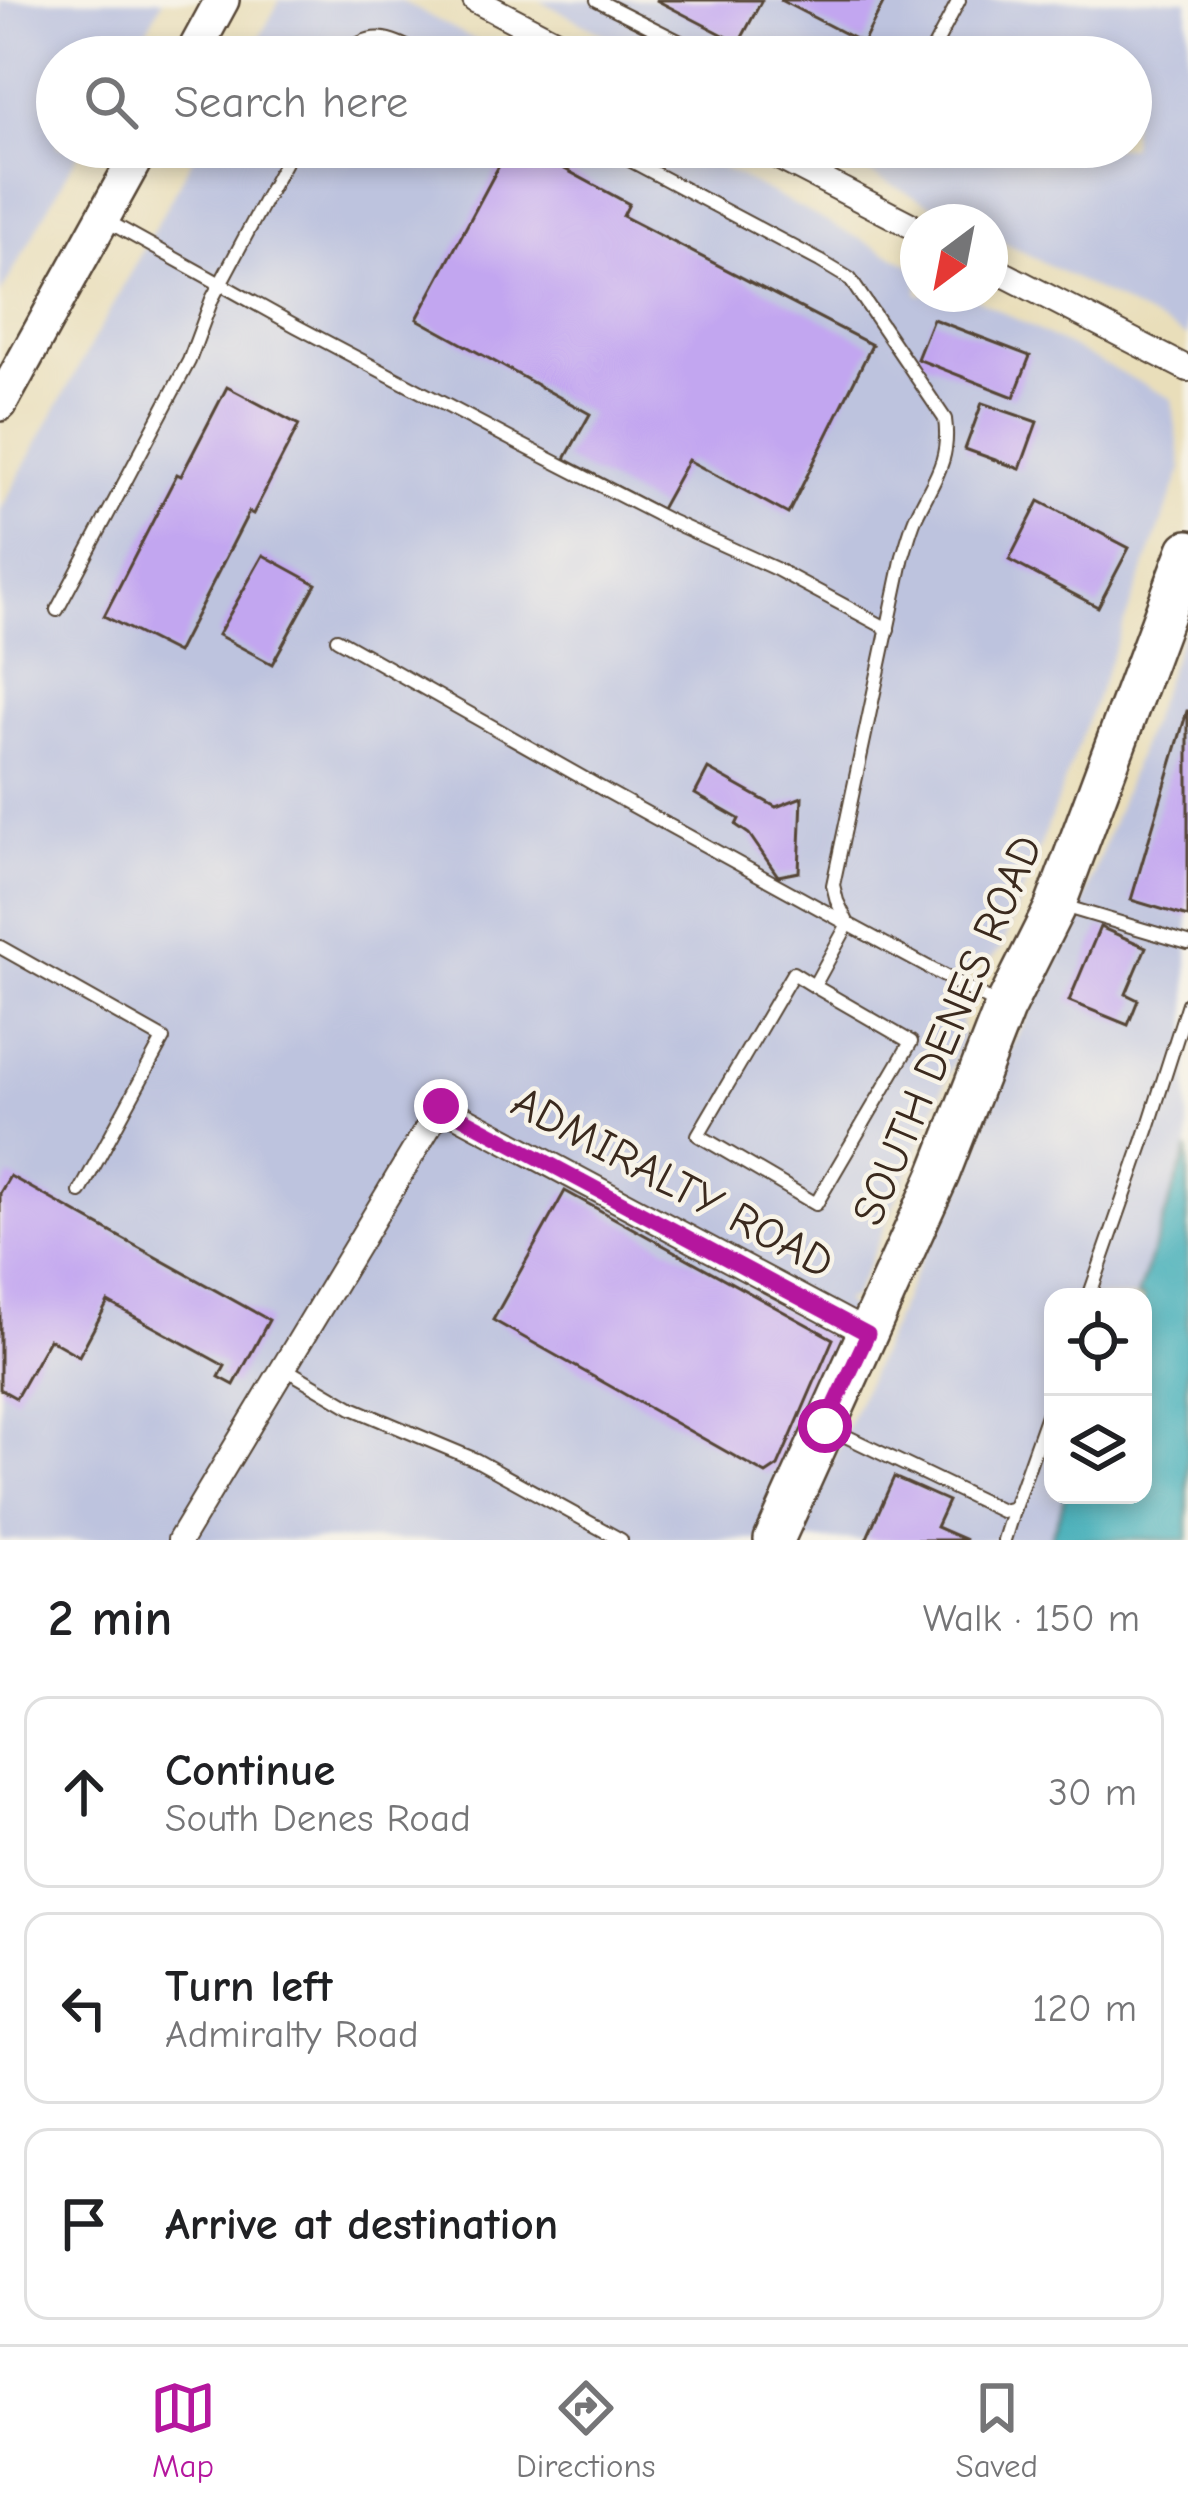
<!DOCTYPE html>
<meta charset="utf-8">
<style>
body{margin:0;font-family:"Comic Neue",sans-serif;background:#f6f6f6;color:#202124}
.controls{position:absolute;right:36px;bottom:36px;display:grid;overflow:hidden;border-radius:24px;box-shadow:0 6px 18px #0003}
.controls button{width:108px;height:108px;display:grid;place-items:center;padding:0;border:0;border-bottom:3px solid #e0e0e0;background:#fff;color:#202124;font:60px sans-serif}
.compass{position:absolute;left:900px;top:204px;width:108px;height:108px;border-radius:50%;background:#fff;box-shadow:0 6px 18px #0003;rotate:212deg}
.stop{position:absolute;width:36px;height:36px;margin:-27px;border:9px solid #b5179e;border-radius:50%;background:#fff}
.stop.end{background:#b5179e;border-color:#fff;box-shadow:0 3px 12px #0008}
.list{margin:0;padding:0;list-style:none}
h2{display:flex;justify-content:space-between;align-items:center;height:156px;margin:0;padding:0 48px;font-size:51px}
h2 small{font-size:39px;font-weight:400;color:#757577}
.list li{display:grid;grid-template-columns:78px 1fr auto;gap:36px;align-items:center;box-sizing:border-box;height:192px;margin:0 24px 24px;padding:0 24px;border:3px solid #e0e0e0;border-radius:24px}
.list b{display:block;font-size:45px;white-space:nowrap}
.list p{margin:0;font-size:39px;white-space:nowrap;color:#757577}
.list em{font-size:39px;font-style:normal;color:#757577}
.icon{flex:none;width:66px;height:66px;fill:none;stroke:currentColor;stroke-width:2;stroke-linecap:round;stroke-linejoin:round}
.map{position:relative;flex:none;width:1188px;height:1540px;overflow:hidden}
.search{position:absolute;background:#fff;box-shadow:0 6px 18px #0003;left:36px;right:36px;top:36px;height:132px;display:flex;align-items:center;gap:30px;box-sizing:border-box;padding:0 42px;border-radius:66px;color:#757577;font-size:45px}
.sheet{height:804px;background:#fff}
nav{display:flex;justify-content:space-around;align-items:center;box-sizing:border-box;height:168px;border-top:3px solid #e0e0e0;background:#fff;font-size:33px;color:#757577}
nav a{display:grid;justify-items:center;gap:6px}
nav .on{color:#b5179e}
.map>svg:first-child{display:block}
.industrial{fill:#bdc3de}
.water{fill:#3cacb7;stroke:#3c6b6a;stroke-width:3}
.building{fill:#c2a6f0}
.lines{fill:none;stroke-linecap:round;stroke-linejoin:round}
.lane-casing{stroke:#554535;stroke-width:16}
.street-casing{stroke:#554535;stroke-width:28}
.secondary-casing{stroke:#554535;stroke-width:38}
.primary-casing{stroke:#554535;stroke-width:44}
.lane{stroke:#fff;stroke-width:12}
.street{stroke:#fff;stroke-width:24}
.secondary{stroke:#fff;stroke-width:33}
.primary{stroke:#fff;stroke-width:39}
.route{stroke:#b5179e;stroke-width:15}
.labels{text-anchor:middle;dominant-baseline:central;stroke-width:9;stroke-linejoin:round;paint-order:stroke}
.street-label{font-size:45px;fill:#3b2a1e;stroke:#f7f3e8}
</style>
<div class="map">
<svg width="1188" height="1540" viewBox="0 0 1188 1540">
<rect width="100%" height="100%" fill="#f7f3e8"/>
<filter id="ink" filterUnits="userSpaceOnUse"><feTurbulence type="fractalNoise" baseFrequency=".00833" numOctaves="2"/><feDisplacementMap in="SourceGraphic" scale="24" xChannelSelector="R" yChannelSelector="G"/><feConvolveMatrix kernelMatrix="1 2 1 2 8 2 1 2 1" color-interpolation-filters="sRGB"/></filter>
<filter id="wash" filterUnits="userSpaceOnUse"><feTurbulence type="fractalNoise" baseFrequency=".004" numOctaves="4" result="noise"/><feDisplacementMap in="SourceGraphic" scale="48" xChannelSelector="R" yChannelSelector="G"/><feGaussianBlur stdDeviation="2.7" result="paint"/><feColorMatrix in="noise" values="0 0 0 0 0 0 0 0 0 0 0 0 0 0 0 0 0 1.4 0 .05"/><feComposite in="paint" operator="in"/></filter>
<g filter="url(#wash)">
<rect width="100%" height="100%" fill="#e9deba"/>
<!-- industrial -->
<g class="industrial">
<polygon points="0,0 163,0 132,57 57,57 57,147 82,147 0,295"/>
<polygon points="280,0 399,0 508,57 249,57"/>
<polygon points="539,0 1188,0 1188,337 990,235 990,222 964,222 819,147 1131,147 1131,57 647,57"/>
<polygon points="199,147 682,147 918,269 918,294 967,294 1172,399 1182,469 1002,948 991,959 976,962 952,1007 961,1018 963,1040 869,1264 853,1297 843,1301 858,1313 761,1540 0,1540 0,511"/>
<polygon points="1188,618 1188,1149 1137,1297 1053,1297 1053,1495 1066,1495 1050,1540 797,1540 977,1133 1009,1052 1071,935"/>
</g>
<!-- water -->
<polygon class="water" points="1188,1149 1188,1540 1050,1540 1066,1495 1143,1495 1143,1297 1137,1297"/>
<g id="blocks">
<!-- building -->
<g class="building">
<polygon points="656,0 762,0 739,43"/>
<polygon points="780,0 885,0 863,43"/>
<polygon points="409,147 452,147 437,156 425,157"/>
<polygon points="509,147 524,147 629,204 623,216 872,345 788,514 688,460 661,509 565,459 590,414 417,319"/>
<polygon points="933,319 1030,356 1014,397 917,359"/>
<polygon points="227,387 299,425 253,514 249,512 177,653 104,616 177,474 181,476"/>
<polygon points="982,403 1037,422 1020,469 965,449"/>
<polygon points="1039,501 1129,548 1098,607 1009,560"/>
<polygon points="263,555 316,584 272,664 218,635"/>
<polygon points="1187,711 1188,711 1188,917 1131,900"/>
<polygon points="708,769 776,807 802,797 799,872 778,876 749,834 736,825 739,819 695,794"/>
<polygon points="1100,927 1146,947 1126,994 1138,1000 1128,1025 1069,1001"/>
<polygon points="10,1176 269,1320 234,1385 219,1377 225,1366 108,1302 79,1356 49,1339 16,1398 0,1389 0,1193"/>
<polygon points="565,1191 833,1339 778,1466 766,1474 493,1320"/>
<polygon points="894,1477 948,1501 936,1527 966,1540 866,1540"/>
</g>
</g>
</g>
<g filter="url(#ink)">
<use href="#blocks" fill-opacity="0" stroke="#554535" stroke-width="3"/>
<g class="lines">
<defs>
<g id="lane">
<polyline points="597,0 710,57"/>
<path d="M343,57C373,25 394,41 427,57"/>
<polyline points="929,57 959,0"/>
<path d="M605,147L820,261L850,279L945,419C951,463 932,481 915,519C910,531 907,544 903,556L833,885L837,901L848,924L998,1005"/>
<polyline points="107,221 296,326 516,442 668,520 776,569 888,629"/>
<polyline points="57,610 189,361 212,299 293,147"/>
<polyline points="337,639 608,792 848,924 814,986 793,973 698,1135 816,1204 911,1042 814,986"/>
<polyline points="1063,906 1188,943"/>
<polyline points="0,947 163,1039 80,1192"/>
<polyline points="1089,1297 1149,1125 1188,1003"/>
<polyline points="284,1368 352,1408 476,1460 621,1540"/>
<polyline points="833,1430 1002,1511 1014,1508 1053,1398"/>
<polyline points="1004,1540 1014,1508"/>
</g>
<g id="street">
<polyline points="475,0 585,57"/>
<polyline points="759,147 918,229"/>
<polyline points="990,267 1188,369"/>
<polyline points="180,1540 441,1106 869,1334"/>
</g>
<g id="secondary">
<polyline points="191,57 222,0"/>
<polyline points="0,404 142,147"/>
</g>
<polyline id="primary" points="774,1540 939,1175 1004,1009 1054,909 1188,550"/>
</defs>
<!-- lane casing -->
<use href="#lane" class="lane-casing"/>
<!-- street casing -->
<use href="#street" class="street-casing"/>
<!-- secondary casing -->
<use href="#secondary" class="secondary-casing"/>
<!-- primary casing -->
<use href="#primary" class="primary-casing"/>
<!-- lane -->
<use href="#lane" class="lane"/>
<!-- street -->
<use href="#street" class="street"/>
<!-- secondary -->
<use href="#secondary" class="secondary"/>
<!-- primary -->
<use href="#primary" class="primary"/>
</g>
</g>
<g class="lines" filter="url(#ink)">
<!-- route -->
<polyline class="route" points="441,1106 868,1334 825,1426"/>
</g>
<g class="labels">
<!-- street labels -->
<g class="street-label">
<text transform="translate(947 1030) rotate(-67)">SOUTH DENES ROAD</text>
<text transform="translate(673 1182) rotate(28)">ADMIRALTY ROAD</text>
</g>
</g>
</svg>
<div class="controls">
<button><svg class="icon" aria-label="locate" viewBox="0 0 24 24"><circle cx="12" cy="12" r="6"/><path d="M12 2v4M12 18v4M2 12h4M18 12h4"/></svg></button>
<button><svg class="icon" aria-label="layers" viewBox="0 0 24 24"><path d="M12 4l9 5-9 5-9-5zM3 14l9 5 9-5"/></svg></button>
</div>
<svg class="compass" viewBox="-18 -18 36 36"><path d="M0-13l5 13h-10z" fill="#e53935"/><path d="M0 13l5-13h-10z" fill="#757577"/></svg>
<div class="stop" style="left:825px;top:1426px"></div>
<div class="stop end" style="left:441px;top:1106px"></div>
<div class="search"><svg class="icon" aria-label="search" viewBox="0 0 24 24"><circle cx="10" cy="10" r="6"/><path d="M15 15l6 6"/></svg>Search here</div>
</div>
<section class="sheet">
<h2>2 min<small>Walk · 150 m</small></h2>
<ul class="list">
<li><svg class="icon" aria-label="ahead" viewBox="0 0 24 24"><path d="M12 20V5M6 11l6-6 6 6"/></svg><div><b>Continue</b><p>South Denes Road</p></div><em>30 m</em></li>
<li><svg class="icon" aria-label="left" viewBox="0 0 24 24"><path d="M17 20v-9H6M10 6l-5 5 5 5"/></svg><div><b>Turn left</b><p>Admiralty Road</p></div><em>120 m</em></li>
<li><svg class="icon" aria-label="arrive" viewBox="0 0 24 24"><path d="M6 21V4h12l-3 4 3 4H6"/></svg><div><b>Arrive at destination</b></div></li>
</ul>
</section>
<nav>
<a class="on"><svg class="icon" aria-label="map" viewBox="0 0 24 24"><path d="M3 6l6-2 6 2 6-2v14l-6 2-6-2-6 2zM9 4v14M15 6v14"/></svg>Map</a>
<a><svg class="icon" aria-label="directions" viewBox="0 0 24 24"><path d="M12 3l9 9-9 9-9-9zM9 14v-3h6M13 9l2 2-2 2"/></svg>Directions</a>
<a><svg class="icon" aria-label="saved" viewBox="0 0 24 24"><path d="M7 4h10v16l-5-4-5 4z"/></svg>Saved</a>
</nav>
